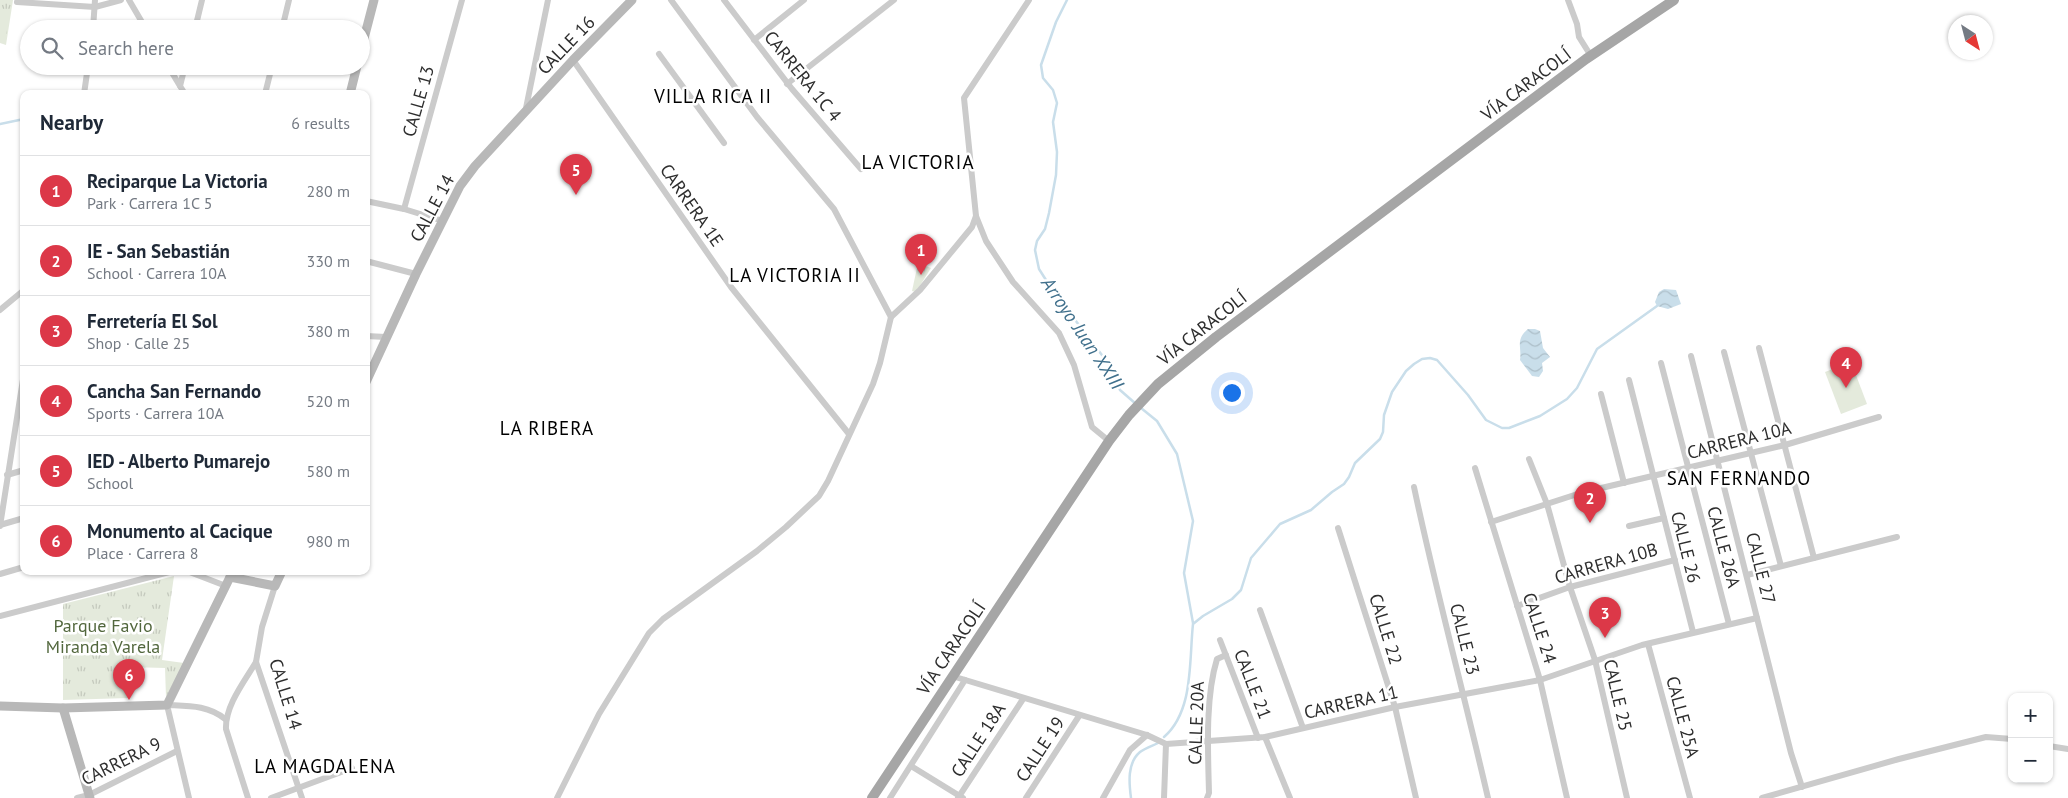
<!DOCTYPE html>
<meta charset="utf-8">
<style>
body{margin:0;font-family:"PT Sans",sans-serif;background:#f6f6f7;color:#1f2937}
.controls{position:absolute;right:15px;bottom:15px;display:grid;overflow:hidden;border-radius:10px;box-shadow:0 1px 4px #0004}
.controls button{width:45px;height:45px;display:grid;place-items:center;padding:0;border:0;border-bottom:1px solid #e0e1e3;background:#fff;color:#1f2937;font:25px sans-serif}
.compass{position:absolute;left:1948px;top:15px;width:45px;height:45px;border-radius:50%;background:#fff;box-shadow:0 1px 4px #0004;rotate:144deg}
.you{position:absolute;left:1231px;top:392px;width:18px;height:18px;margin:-12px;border:4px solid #fff;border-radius:50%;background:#1a73e8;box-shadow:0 0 0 8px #1a73e833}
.badge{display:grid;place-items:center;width:32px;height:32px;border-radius:50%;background:#dc3848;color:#fff;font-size:16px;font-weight:700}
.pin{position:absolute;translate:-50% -41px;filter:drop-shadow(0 1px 2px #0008)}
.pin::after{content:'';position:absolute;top:26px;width:18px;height:15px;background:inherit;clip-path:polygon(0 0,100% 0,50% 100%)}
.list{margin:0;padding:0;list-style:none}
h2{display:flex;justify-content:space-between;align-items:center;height:65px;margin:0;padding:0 20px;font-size:21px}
h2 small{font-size:16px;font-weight:400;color:#747a83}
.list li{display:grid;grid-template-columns:32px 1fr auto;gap:15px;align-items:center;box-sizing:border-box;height:70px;padding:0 20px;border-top:1px solid #e0e1e3}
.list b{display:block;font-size:19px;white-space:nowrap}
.list p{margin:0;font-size:16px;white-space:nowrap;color:#747a83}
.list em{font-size:16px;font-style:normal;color:#747a83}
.icon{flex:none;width:28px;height:28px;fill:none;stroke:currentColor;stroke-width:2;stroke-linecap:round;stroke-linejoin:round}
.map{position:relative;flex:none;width:2068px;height:798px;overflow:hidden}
.search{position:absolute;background:#fff;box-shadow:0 1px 4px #0004;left:20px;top:20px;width:350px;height:55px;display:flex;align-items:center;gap:12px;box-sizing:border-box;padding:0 18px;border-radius:28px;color:#747a83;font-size:19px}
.panel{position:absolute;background:#fff;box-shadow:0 1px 4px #0004;left:20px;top:90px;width:350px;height:485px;border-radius:10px}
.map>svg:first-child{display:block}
.park{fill:url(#park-tufts)}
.pitch{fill:#e4eadc}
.water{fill:url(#water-waves)}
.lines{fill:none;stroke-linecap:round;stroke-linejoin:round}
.stream{stroke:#c9deea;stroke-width:2.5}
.street{stroke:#cbcbcb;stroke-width:6}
.secondary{stroke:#b8b8b8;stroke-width:9}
.primary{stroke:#a6a6a6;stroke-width:10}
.labels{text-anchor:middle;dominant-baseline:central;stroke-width:5;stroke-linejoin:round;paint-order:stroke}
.street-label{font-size:18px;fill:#2e2e2e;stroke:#fff}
.park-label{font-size:18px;fill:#52673d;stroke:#fff}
.neighbourhood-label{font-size:19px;letter-spacing:1px;fill:#000;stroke:#fff}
.water-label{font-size:19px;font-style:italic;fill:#40708c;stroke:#fff}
</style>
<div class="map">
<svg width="2068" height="798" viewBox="0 0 2068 798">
<defs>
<pattern id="park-tufts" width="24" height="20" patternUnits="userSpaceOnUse" patternTransform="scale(1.25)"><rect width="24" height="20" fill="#e4eadc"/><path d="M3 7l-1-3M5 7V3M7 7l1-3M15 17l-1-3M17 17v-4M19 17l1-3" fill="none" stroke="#c4c9bd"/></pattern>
<pattern id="water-waves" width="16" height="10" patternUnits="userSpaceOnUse" patternTransform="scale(1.25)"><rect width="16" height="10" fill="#c9deea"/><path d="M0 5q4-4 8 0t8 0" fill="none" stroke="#adbfc9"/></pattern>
</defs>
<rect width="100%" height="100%" fill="#fff"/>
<!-- park -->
<g class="park">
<polygon points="0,0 13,0 6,45 0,43"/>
<polygon points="918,263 931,268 916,292 912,291"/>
<polygon points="174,576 162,660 184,663 166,697 165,668 129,667 129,698 63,700 63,604"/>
</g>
<!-- pitch -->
<g class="pitch">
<polygon points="0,21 8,23 6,37 0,36"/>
<polygon points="1851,362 1867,404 1841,414 1825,372"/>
</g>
<!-- water -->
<g class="water">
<polygon points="1664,289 1676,290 1681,304 1668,309 1657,306 1655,302 1659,292"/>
<path d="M1528,329H1535L1540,331L1543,348L1550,357L1542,363L1543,371L1539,377L1532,376L1520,360C1522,347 1515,340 1528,329Z"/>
</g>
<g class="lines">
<!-- stream -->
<g class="stream">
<polyline points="1067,0 1056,22 1041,65 1043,78 1053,90 1057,103 1053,122 1057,152 1056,175 1049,213 1045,229 1037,241 1035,250 1039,269 1053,291 1108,363 1120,390 1136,404"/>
<polyline points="0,124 24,119"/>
<polyline points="1141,408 1157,421 1177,454 1193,521 1184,573 1193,623"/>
<path d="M1164,737C1194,711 1189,660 1193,624L1203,616L1232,599L1241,590L1251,558L1280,524L1311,510L1332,492L1344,484L1349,477L1355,463L1380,439L1383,432L1384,415L1392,392L1406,371L1414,364L1422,359L1430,358L1437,360L1468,395L1486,420L1502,428H1509L1540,416L1567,399L1577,388L1597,349L1657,306"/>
<path d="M1131,798C1129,783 1127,763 1140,752C1145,748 1152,746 1158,743"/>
</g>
<!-- street -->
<g class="street">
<polyline points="129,0 146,29"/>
<polyline points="671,0 757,117 834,209 891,317"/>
<polyline points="724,0 792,89 861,169"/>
<polyline points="1568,0 1577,24 1579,37 1591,56"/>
<polyline points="17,2 95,7 121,0"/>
<polyline points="93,29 95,0"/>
<polyline points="195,29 202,0"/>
<polyline points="282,29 289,0"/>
<polyline points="754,40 804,0"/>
<polyline points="659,54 724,143"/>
<polyline points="573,60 731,287 849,434"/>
<polyline points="168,66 180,86"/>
<polyline points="787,84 894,0"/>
<polyline points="84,94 88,66"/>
<polyline points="185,94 180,86 185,66"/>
<polyline points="265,94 272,66"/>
<polyline points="525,113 548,0"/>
<polyline points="366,201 404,209 443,221"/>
<polyline points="404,209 462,0"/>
<polyline points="976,216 986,241 1013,282 1059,333 1074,365 1092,427 1109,441"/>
<polyline points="366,261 416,274"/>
<polyline points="0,310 24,290"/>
<polyline points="366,336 386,337"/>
<polyline points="1759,348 1814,558"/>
<polyline points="1724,352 1781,566"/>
<polyline points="1691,356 1791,753 1802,787"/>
<polyline points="1661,363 1729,624"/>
<polyline points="1629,380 1693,632"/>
<polyline points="1601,394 1624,483"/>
<polyline points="1529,459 1547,504 1570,587 1595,660 1627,798"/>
<polyline points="1475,468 1540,680 1567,798"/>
<polyline points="7,475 24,470"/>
<path d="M1414,487C1436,591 1464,694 1488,798"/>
<polyline points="1491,522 1596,488 1597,489 1785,445 1879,417"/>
<polyline points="0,525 24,518"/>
<polyline points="0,526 24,373"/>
<polyline points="1629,526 1664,518"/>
<polyline points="1338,528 1395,707 1416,798"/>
<polyline points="187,571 226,586"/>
<polyline points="0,574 24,567"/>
<polyline points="1747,575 1897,537"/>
<polyline points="275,586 262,627 256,662 302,798"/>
<polyline points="1517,606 1570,587 1675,560"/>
<polyline points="1260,610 1303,728"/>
<polyline points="0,616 173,571"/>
<polyline points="1220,640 1258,738"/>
<polyline points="1648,644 1690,798"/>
<polyline points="952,676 1147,735 1166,744 1265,737 1395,707 1540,680 1642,645 1757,618"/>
<polyline points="1265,737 1290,798"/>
<polyline points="2049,746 2068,749"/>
<polyline points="911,766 963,798"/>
<polyline points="77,798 89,795 177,751"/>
<path d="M189,798L167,705C188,706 208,705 225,719"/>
<path d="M248,798L226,729C225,706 244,682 256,662"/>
<polyline points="271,798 352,768"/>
<polyline points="557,798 599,714 649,633 663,619 757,551 786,527 819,496 828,481 873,384 880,363 891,317 920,290 972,227 976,216 964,98 1029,0"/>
<polyline points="890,798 965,680"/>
<polyline points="958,798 1023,699"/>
<polyline points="1026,798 1079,716"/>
<polyline points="1103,798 1130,750 1147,735"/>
<polyline points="1164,798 1166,744"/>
<path d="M1207,798L1209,793C1208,752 1205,698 1217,659L1226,655"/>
<polyline points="1762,798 1899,759 1986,737 2012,739"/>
</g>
<!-- secondary -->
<g class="secondary">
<polyline points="361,50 374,0"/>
<polyline points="350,94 357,66"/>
<polyline points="366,382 416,274 460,186 475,166 573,60 632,0"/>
<polyline points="230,577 275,586 282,571"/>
<polyline points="0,706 63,708 167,705 233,571"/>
<polyline points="63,708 90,798"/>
</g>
<!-- primary -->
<polyline class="primary" points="872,798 1109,441 1129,415 1158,384 1216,337 1586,59 1674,0"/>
</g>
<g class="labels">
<!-- street labels -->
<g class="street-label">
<text transform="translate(566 45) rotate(-46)">CALLE 16</text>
<text transform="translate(803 76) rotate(51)">CARRERA 1C 4</text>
<text transform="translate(1526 84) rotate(-37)">VÍA CARACOLÍ</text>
<text transform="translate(418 101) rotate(-74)">CALLE 13</text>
<text transform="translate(692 205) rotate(55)">CARRERA 1E</text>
<text transform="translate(432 208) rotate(-62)">CALLE 14</text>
<text transform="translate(1202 328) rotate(-38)">VÍA CARACOLÍ</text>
<text transform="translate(1739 440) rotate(-14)">CARRERA 10A</text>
<text transform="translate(1686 547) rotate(76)">CALLE 26</text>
<text transform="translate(1724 547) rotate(75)">CALLE 26A</text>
<text transform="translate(1606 563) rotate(-16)">CARRERA 10B</text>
<text transform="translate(1761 568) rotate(76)">CALLE 27</text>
<text transform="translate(1540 628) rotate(72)">CALLE 24</text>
<text transform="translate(1386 629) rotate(73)">CALLE 22</text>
<text transform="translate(1465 639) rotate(76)">CALLE 23</text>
<text transform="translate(951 648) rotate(-56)">VÍA CARACOLÍ</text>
<text transform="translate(1253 684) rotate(69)">CALLE 21</text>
<text transform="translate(286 694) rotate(73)">CALLE 14</text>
<text transform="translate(1618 695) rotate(77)">CALLE 25</text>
<text transform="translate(1351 702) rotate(-13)">CARRERA 11</text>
<text transform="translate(1683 717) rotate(75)">CALLE 25A</text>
<text transform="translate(1196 723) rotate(-88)">CALLE 20A</text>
<text transform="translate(978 740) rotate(-57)">CALLE 18A</text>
<text transform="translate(1040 749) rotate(-57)">CALLE 19</text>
<text transform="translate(121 761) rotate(-26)">CARRERA 9</text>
</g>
<!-- park labels -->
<g class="park-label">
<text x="103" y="625">Parque Favio<tspan x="103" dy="21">Miranda Varela</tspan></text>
</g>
<!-- neighbourhood labels -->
<g class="neighbourhood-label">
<text x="713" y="96">VILLA RICA II</text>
<text x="918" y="162">LA VICTORIA</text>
<text x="795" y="275">LA VICTORIA II</text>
<text x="547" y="428">LA RIBERA</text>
<text x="1739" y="478">SAN FERNANDO</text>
<text x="325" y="766">LA MAGDALENA</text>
</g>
<!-- water labels -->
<g class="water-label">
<text transform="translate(1083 333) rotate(56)">Arroyo Juan XXIII</text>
</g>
</g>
</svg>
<div class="controls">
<button>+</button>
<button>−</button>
</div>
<svg class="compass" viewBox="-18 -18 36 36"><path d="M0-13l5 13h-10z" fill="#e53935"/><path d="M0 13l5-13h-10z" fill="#747a83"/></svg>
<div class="you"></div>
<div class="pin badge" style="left:921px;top:275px">1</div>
<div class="pin badge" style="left:1590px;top:523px">2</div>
<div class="pin badge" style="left:1605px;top:638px">3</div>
<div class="pin badge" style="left:1846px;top:388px">4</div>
<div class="pin badge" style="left:576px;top:195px">5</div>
<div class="pin badge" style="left:129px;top:700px">6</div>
<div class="search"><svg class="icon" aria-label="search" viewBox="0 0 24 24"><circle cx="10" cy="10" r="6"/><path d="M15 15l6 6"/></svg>Search here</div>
<section class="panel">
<h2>Nearby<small>6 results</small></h2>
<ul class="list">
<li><span class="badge">1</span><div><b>Reciparque La Victoria</b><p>Park · Carrera 1C 5</p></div><em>280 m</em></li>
<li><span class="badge">2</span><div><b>IE - San Sebastián</b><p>School · Carrera 10A</p></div><em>330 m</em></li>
<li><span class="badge">3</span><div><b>Ferretería El Sol</b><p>Shop · Calle 25</p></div><em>380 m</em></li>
<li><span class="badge">4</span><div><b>Cancha San Fernando</b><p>Sports · Carrera 10A</p></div><em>520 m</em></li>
<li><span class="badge">5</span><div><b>IED - Alberto Pumarejo</b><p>School</p></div><em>580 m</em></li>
<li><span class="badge">6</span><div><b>Monumento al Cacique</b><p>Place · Carrera 8</p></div><em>980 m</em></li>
</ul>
</section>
</div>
